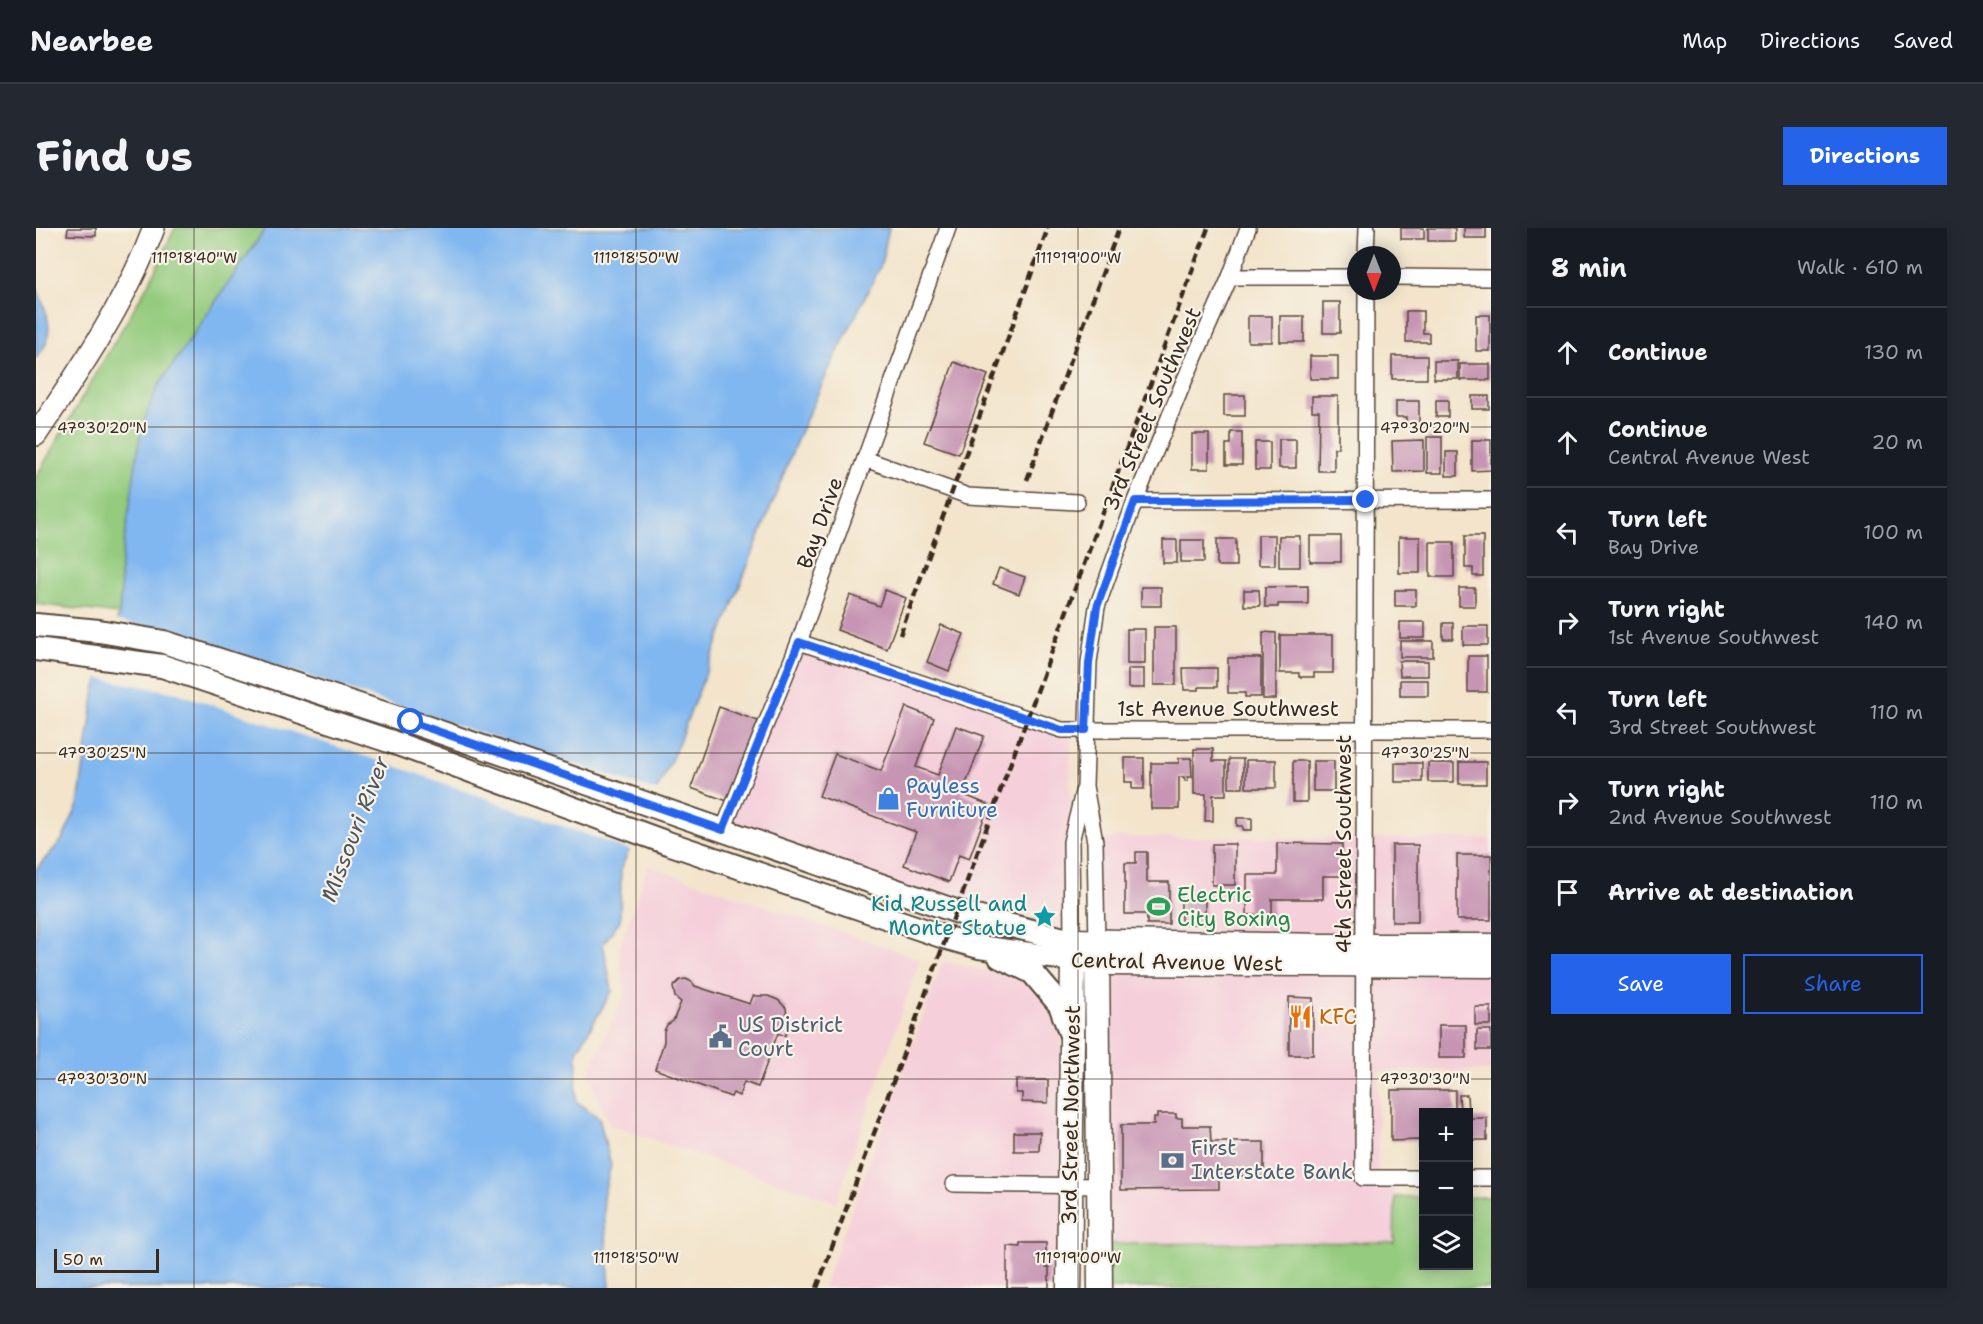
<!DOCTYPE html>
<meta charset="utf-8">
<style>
body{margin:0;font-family:"Shantell Sans",sans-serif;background:#242831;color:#f1f3f6}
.controls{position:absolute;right:18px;bottom:18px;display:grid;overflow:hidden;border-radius:0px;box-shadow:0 3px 15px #0003}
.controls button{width:54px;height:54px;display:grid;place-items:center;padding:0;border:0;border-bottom:2px solid #363941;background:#171b24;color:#f1f3f6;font:30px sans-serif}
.compass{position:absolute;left:1311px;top:18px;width:54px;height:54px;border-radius:50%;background:#171b24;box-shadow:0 3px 15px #0003;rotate:180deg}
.scale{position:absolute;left:18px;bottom:15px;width:105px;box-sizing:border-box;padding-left:6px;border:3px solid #3b2a1e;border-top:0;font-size:16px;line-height:21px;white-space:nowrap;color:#3b2a1e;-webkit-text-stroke:4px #f7f3e8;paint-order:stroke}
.stop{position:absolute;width:18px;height:18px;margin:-14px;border:4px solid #2563eb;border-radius:50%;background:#fff}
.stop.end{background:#2563eb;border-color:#fff;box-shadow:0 2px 6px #0008}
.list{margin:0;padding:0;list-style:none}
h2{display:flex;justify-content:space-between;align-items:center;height:78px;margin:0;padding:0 24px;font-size:26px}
h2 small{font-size:20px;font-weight:400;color:#9ea1a6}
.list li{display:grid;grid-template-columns:39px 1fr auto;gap:18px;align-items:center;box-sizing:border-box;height:90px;padding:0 24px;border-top:2px solid #363941}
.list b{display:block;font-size:22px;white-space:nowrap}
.list p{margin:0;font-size:20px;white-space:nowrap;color:#9ea1a6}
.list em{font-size:20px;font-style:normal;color:#9ea1a6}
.actions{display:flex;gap:12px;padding:18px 24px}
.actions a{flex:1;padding:14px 0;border:2px solid #2563eb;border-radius:0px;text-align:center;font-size:21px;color:#2563eb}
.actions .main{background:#2563eb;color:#fff}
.icon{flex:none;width:33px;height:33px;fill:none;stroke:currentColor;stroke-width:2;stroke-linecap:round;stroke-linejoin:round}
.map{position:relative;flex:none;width:1455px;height:1060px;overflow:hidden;border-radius:0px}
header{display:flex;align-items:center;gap:36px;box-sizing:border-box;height:84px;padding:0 30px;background:#171b24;border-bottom:2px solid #363941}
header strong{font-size:28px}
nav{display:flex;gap:33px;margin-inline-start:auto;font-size:21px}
.intro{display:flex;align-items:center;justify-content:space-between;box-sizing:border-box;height:144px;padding:0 36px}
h1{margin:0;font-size:42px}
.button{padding:15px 27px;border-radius:0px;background:#2563eb;color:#fff;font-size:21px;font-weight:700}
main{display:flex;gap:36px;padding:0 36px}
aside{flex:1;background:#171b24;border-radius:0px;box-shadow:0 3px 15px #0003}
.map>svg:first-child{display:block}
.built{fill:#f5cfda}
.green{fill:#94cb7e;stroke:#687a4e;stroke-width:1.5}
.water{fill:#81b7f0;stroke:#5e7087;stroke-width:1.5}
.pier{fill:#f3e4cb}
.building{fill:#c795b4}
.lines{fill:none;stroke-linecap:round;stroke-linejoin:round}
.minor-casing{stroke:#574638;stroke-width:18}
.secondary-casing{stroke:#574638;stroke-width:24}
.primary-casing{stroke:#574638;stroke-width:26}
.trunk-casing{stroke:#574638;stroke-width:27}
.minor{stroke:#fff;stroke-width:15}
.secondary{stroke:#fff;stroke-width:21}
.primary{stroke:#fff;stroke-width:22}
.trunk{stroke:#fff;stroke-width:24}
.rail{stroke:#3b2a1e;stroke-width:4.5;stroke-dasharray:9 4.5;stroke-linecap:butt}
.route{stroke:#2563eb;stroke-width:8}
.ticks{fill:none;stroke:#3b2a1e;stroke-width:1.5;stroke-opacity:0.45}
.labels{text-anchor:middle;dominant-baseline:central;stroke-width:4.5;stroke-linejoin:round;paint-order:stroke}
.street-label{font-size:21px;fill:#3b2a1e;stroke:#f7f3e8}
.shop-label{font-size:21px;fill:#366cbe;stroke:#f7f3e8;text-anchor:start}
.leisure-label{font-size:21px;fill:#27864d;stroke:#f7f3e8;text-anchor:start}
.culture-label{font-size:21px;fill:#0d838f;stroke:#f7f3e8;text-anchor:end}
.food-label{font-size:21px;fill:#c56008;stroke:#f7f3e8;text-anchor:start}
.service-label{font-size:21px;fill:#4e5e75;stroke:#f7f3e8;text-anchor:start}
.water-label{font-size:22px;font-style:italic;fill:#50545d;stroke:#f7f3e8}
.ticks-label{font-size:15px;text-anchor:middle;fill:#3b2a1e;stroke:#f7f3e8;stroke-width:4.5;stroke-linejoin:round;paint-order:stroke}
</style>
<header>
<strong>Nearbee</strong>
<nav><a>Map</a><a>Directions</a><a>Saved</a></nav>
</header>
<div class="intro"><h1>Find us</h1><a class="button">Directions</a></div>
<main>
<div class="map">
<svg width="1455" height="1060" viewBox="0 0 1455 1060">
<rect width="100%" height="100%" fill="#f7f3e8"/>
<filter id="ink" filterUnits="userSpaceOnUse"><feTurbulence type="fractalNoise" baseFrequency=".0167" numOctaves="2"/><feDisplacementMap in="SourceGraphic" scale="12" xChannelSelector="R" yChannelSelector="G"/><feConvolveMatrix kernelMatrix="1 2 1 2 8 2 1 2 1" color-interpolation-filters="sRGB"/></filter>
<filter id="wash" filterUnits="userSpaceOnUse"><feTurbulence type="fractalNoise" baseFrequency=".008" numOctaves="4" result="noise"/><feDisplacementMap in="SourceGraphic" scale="24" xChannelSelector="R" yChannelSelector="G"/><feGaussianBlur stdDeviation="1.35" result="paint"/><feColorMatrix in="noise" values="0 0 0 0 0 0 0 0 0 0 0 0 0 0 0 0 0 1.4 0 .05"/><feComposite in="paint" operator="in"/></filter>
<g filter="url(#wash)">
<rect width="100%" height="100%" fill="#f3e4cb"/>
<!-- built -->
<g class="built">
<polygon points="763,414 1035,502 1034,564 1036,713 687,602"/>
<polygon points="1081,609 1455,611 1455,717 1061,715 1059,614"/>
<polygon points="612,638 884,731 800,974 574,897 552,845 589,766 583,720"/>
<polygon points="907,733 984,751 1024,777 1033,1060 787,1060"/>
<polygon points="1062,735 1455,737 1455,843 1342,843 1342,949 1359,950 1358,1014 1064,1016"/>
</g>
<!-- green -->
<g class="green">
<polygon points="139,0 230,0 121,160 84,342 85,365 83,386 0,376 0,249 114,53"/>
<polygon points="1359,969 1387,969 1388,1038 1432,1038 1433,969 1455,969 1455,1060 1064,1060 1064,1016 1358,1014"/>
</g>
<!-- water -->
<g class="water">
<polygon points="230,0 853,0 845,37 795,137 763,207 640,521 585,640 584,692 567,716 576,763 541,823 540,873 563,890 575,937 567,969 574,1060 0,1060 0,641 26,612 42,577 59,462 83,386 85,365 84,342 105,201 121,160"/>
<path d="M0,58C11,84 22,107 0,130Z"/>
</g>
<!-- pier -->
<polygon class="pier" points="78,392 149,408 623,564 596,623 382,546 141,465 60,450"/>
<g id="blocks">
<!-- building -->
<g class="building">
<polygon points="32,0 60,0 60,8 31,7"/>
<rect x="1365" y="0" width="23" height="11"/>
<rect x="1392" y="0" width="27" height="13"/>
<rect x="1428" y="0" width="22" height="10"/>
<rect x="1287" y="74" width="17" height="31"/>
<polygon points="1370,83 1387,83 1387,105 1393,105 1393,114 1370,114"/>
<rect x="1440" y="87" width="14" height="36"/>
<rect x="1212" y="88" width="24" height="26"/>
<rect x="1244" y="88" width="24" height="26"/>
<rect x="1274" y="128" width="28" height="23"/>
<rect x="1356" y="128" width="35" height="23"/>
<rect x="1398" y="133" width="24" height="18"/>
<polygon points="918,134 952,147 923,226 888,214"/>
<rect x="1424" y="136" width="30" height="16"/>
<rect x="1188" y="167" width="21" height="21"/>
<polygon points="1276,168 1302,168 1302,220 1298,220 1298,243 1282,243 1283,183 1276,183"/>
<rect x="1436" y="168" width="17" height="13"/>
<rect x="1400" y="172" width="12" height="17"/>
<polygon points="1360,173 1383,173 1383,197 1370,197 1370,189 1360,189"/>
<polygon points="1195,204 1206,204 1206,237 1190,237 1190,216 1195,216"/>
<rect x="1156" y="206" width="17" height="35"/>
<rect x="1391" y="209" width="15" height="36"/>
<rect x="1243" y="211" width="17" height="29"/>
<polygon points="1388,212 1388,243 1357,244 1356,213"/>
<polygon points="1436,212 1455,212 1455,242 1436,243"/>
<rect x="1219" y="214" width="15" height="28"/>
<rect x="1410" y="224" width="12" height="24"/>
<rect x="1222" y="307" width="17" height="30"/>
<rect x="1243" y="308" width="21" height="31"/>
<rect x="1274" y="308" width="31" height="26"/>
<polygon points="1429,308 1447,308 1447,348 1437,348 1437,340 1429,340"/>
<rect x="1363" y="309" width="21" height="36"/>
<rect x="1181" y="311" width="19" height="27"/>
<rect x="1127" y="312" width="14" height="23"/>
<rect x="1145" y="312" width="23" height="22"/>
<rect x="1394" y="314" width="24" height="35"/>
<polygon points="963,340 989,349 983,366 957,356"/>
<polygon points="1272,358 1272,376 1242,376 1242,379 1229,379 1229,359"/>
<rect x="1105" y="359" width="20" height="19"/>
<rect x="1423" y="360" width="16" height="18"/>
<polygon points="849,362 870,370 851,421 801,402 814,367 843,378"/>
<polygon points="1208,362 1223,362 1224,378 1208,378"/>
<rect x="1359" y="362" width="21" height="16"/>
<rect x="1364" y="394" width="25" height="16"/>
<rect x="1407" y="395" width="10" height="16"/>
<polygon points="905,397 928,406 913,443 891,434"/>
<rect x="1427" y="398" width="25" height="19"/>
<rect x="1118" y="399" width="22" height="58"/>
<rect x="1091" y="401" width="18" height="35"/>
<polygon points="1227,404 1240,405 1240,471 1227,471"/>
<polygon points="1244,407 1297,407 1297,445 1278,445 1278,449 1263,449 1263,445 1244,445"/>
<rect x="1364" y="413" width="33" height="16"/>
<rect x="1432" y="428" width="19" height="36"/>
<polygon points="1192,430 1225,430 1225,469 1209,469 1209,465 1192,465"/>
<polygon points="1363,433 1392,433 1392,448 1364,448"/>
<polygon points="1147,440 1181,440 1181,459 1163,459 1163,462 1148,462"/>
<rect x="1092" y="441" width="16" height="19"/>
<rect x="1364" y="452" width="28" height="16"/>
<polygon points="683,479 722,493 694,574 655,560"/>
<polygon points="870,479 898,490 880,539 902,547 920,498 948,508 926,566 953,577 933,631 923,627 913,654 868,637 880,604 783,568 799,526 845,543"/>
<polygon points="1158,521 1177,521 1177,533 1190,533 1190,567 1177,567 1177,593 1169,593 1170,566 1158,566"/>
<polygon points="1089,530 1108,530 1108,561 1096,561 1096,554 1089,554"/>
<polygon points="1143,530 1155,530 1156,549 1152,549 1152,553 1149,553 1148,549 1143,549 1143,581 1115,581 1115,535 1143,535"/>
<rect x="1193" y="531" width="14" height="29"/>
<rect x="1210" y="532" width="30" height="28"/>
<rect x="1257" y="533" width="14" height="41"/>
<rect x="1277" y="533" width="21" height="30"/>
<rect x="1423" y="534" width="27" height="22"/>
<rect x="1359" y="535" width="27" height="19"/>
<rect x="1392" y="535" width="26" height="19"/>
<polygon points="1201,590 1216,590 1216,602 1207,602 1207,598 1201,598"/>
<polygon points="1241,615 1306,616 1305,648 1287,648 1287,671 1236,671 1236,687 1211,687 1211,647 1241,647"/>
<rect x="1176" y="616" width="23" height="41"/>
<rect x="1356" y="617" width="26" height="77"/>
<polygon points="1100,624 1111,624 1111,654 1133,654 1133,696 1111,696 1111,686 1089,686 1089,635 1100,635"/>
<rect x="1421" y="627" width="34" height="65"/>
<rect x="1145" y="667" width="24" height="29"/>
<polygon points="650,751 656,754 659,758 714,776 717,768 732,768 742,772 750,780 752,799 749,808 742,805 722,859 708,854 703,868 697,865 695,869 619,841 628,814 628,803 631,797 637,793 645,774 639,769 637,759 644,752"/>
<polygon points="1253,769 1277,770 1277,827 1253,827"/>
<rect x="1439" y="779" width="16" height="18"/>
<rect x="1403" y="797" width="27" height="33"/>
<rect x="1441" y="802" width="14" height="20"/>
<polygon points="980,852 1012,852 1012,875 986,874 986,865 980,865"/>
<polygon points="1355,862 1419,862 1419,884 1388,884 1388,929 1383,929 1383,912 1355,913"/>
<polygon points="1423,867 1431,867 1432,884 1424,884"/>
<polygon points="1121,886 1140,886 1140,890 1146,890 1146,898 1174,898 1175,914 1228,914 1228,948 1183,948 1183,961 1085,962 1085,897 1118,897 1118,890 1121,890"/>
<rect x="1432" y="890" width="19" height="22"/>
<polygon points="978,904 1004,904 1003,923 978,923"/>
<polygon points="984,1015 1010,1015 1010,1039 1013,1039 1013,1060 971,1060 971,1018 984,1019"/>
</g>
</g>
</g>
<g filter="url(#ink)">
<use href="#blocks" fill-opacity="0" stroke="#574638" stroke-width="1.5"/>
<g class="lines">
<defs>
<g id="minor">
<polyline points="1330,27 1331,0"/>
<polyline points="1194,49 1320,49"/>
<polyline points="1356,49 1455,50"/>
<polyline points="1330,63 1327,950 1388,950"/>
<polyline points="829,231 932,268 1041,274"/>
<polyline points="1099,273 1455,272"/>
<polyline points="763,414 1026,502 1455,502"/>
<polyline points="687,602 763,414 912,0"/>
<polyline points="1036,713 1035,614 1047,564"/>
<polyline points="1061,715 1059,614 1049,558 1053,434 1061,379 1099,273 1146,158 1194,49 1212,0"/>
<polyline points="1432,950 1455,950"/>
<polyline points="918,956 1064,958"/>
</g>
<path id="secondary" d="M0,207C44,142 90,74 118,0"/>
<g id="primary">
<polyline points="0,397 63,403 128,414 375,494 928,686 1036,713"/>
<polyline points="0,421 126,438 356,514 629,614 911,710 943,719 1037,732"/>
<polyline points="964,729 996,744 1024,777 1035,807"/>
</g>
<g id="trunk">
<polyline points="1061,720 1064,1060"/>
<polyline points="1037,732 1062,735 1455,737"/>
<polyline points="1033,1060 1037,732 1036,713 1285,718 1455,718"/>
</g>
</defs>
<!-- minor casing -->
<use href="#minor" class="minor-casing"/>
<!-- secondary casing -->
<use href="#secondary" class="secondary-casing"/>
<!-- primary casing -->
<use href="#primary" class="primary-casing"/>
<!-- trunk casing -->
<use href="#trunk" class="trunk-casing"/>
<!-- minor -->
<use href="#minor" class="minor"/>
<!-- secondary -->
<use href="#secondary" class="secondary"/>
<!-- primary -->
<use href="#primary" class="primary"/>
<!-- trunk -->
<use href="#trunk" class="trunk"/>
<!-- rail -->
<g class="rail">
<polyline points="991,252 1083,0"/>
<polyline points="864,407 1012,0"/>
<polyline points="781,1060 1172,0"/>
</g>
</g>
</g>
<g class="lines" filter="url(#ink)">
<!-- route -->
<polyline class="route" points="375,494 687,602 763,414 1026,502 1050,502 1053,435 1061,379 1099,273 1330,272"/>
</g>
<!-- ticks -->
<path class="ticks" d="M158,0V1060M600,0V1060M1042,0V1060M0,199H1455M0,525H1455M0,851H1455"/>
<!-- icons -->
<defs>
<symbol id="shop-bare" viewBox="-9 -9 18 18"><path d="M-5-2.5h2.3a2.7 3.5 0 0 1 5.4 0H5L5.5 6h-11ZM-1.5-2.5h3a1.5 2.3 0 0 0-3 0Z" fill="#3f7fe0" stroke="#f7f3e8" stroke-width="2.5" paint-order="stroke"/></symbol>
<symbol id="stadium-bare" viewBox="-9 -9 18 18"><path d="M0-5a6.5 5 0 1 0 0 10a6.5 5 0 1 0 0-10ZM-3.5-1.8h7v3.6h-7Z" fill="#2e9e5b" stroke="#f7f3e8" stroke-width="2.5" paint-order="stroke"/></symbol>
<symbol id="sight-bare" viewBox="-9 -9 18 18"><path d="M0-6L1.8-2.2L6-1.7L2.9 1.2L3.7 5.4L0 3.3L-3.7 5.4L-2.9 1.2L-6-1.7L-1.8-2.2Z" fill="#0f9aa8" stroke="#f7f3e8" stroke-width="2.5" paint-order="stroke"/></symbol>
<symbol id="restaurant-bare" viewBox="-9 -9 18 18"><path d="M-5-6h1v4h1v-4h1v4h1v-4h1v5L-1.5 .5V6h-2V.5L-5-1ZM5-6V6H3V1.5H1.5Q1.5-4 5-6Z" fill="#e8710a" stroke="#f7f3e8" stroke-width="2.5" paint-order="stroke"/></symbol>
<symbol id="civic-bare" viewBox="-9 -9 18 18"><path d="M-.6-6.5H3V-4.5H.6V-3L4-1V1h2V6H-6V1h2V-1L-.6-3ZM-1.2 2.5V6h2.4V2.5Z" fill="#5c6f8a" stroke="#f7f3e8" stroke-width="2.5" paint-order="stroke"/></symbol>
<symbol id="bank-bare" viewBox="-9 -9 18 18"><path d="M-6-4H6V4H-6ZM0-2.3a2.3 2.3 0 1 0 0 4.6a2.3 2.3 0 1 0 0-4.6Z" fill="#5c6f8a" stroke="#f7f3e8" stroke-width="2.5" paint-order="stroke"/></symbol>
</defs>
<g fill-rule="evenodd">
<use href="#shop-bare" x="836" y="554" width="33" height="33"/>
<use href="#stadium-bare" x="1106" y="662" width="33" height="33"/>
<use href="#sight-bare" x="992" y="672" width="33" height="33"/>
<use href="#restaurant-bare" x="1248" y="772" width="33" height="33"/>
<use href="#civic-bare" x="668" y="792" width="33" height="33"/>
<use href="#bank-bare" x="1120" y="916" width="33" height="33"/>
</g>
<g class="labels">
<!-- street labels -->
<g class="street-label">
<text transform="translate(1116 181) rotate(-67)">3rd Street Southwest</text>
<text transform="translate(784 295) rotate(-70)">Bay Drive</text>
<text x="1192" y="481">1st Avenue Southwest</text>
<text transform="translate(1308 616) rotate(-90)">4th Street Southwest</text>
<text transform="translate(1141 734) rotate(1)">Central Avenue West</text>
<text transform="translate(1035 887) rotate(-89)">3rd Street Northwest</text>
</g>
<!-- shop labels -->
<g class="shop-label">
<text x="870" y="558">Payless<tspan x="870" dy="24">Furniture</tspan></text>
</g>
<!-- leisure labels -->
<g class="leisure-label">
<text x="1141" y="667">Electric<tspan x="1141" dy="24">City Boxing</tspan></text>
</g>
<!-- culture labels -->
<g class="culture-label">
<text x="991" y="676">Kid Russell and<tspan x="991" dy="24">Monte Statue</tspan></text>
</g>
<!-- food labels -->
<g class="food-label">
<text x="1283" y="789">KFC</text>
</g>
<!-- service labels -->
<g class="service-label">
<text x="702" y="797">US District<tspan x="702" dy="24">Court</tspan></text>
<text x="1155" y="920">First<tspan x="1155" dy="24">Interstate Bank</tspan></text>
</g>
<!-- water labels -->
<g class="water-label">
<text transform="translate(319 601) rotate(-69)">Missouri River</text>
</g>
</g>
<g class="ticks-label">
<text x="158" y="35">111°18'40"W</text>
<text x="600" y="35">111°18'50"W</text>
<text x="1042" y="35">111°19'00"W</text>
<text x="1389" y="205">47°30'20"N</text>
<text x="66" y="205">47°30'20"N</text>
<text x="1389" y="530">47°30'25"N</text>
<text x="66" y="530">47°30'25"N</text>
<text x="1389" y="856">47°30'30"N</text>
<text x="66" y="856">47°30'30"N</text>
<text x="600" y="1035">111°18'50"W</text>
<text x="1042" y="1035">111°19'00"W</text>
</g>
</svg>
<div class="controls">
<button>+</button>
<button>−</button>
<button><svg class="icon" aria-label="layers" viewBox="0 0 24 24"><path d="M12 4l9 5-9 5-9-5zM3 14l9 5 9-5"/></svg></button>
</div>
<svg class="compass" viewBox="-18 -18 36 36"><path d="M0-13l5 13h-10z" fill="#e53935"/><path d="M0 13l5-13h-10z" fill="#9ea1a6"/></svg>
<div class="scale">50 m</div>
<div class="stop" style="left:375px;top:494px"></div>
<div class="stop end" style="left:1330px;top:272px"></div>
</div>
<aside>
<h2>8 min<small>Walk · 610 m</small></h2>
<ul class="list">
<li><svg class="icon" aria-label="ahead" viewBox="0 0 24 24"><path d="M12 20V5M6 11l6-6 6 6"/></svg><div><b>Continue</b></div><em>130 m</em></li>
<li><svg class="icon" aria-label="ahead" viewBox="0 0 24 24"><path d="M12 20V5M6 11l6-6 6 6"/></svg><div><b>Continue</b><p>Central Avenue West</p></div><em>20 m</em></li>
<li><svg class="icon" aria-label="left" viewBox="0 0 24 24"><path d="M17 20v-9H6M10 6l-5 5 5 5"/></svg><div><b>Turn left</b><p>Bay Drive</p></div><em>100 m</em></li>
<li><svg class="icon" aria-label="right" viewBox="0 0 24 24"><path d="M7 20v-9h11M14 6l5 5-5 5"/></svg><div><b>Turn right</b><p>1st Avenue Southwest</p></div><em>140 m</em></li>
<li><svg class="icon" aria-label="left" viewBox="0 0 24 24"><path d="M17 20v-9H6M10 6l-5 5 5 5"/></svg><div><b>Turn left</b><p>3rd Street Southwest</p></div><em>110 m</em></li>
<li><svg class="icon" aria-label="right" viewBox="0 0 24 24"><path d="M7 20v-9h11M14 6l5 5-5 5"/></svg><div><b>Turn right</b><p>2nd Avenue Southwest</p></div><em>110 m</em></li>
<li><svg class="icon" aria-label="arrive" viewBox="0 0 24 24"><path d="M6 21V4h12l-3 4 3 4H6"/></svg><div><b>Arrive at destination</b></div></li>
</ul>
<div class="actions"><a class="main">Save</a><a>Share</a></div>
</aside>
</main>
